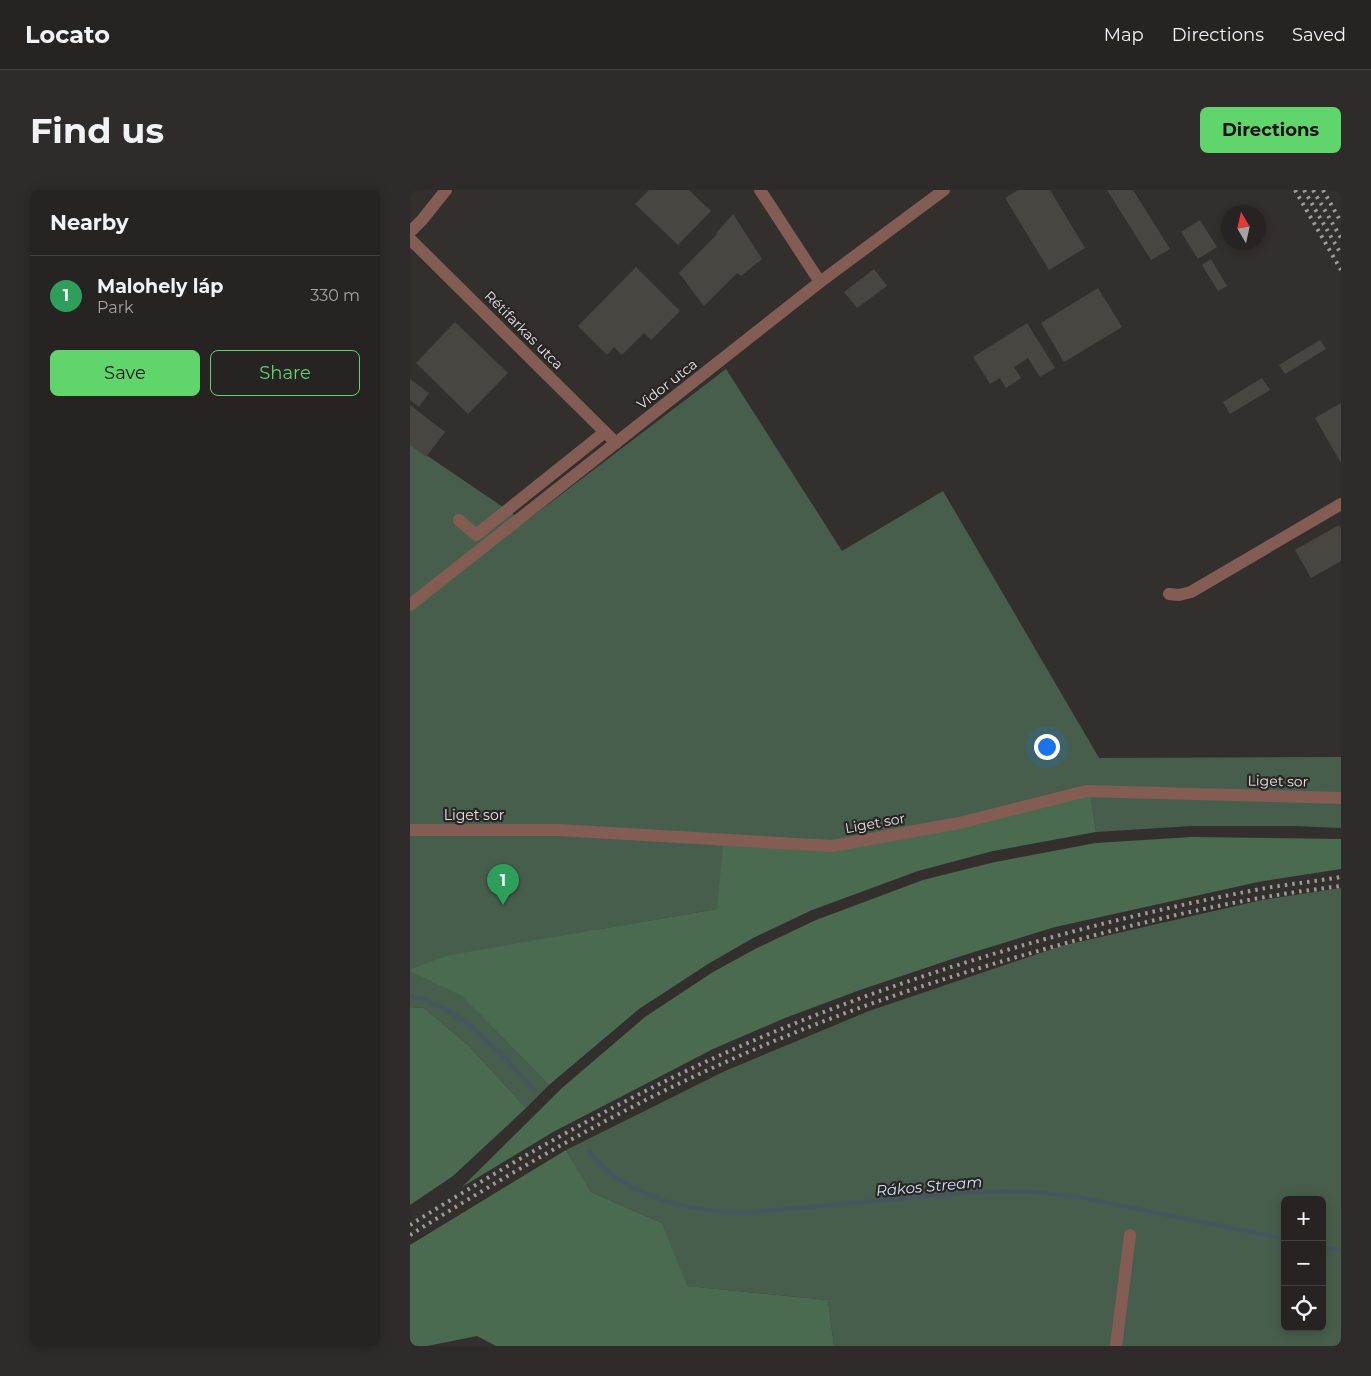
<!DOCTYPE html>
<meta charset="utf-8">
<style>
body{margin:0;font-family:Montserrat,sans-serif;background:#2e2b2a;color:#f1f3f6}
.controls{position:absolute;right:15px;bottom:15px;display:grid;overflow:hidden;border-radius:8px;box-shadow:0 2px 12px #0003}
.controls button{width:45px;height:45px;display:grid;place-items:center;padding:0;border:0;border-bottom:1px solid #424040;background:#262322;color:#f1f3f6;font:25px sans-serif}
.compass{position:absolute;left:811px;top:15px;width:45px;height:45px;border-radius:50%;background:#262322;box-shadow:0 2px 12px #0003;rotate:351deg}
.you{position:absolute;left:636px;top:556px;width:18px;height:18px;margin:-12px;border:4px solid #fff;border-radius:50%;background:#1a73e8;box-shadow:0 0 0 8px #1a73e833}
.badge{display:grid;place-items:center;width:32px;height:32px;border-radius:50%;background:#5fd56b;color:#fff;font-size:16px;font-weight:700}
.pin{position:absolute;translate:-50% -41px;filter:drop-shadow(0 1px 2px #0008)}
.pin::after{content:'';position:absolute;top:26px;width:18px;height:15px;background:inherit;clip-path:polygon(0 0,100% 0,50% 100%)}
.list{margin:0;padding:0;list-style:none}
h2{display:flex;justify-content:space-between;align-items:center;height:65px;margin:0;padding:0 20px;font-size:21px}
h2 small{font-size:16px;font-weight:400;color:#a4a4a5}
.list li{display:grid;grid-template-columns:32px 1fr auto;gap:15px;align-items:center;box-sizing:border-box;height:80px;padding:0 20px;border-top:1px solid #424040}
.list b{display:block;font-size:19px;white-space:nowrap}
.list p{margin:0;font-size:16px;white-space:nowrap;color:#a4a4a5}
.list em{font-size:16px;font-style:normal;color:#a4a4a5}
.actions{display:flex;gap:10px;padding:15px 20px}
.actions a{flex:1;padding:11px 0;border:1px solid #5fd56b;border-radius:8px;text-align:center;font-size:18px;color:#5fd56b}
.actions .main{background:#5fd56b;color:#111}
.icon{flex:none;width:28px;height:28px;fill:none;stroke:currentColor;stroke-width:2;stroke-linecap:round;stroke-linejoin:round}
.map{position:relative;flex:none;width:931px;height:1156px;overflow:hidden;border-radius:8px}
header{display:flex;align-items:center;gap:30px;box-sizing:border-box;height:70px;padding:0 25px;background:#262322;border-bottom:1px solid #424040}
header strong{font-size:24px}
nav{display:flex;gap:28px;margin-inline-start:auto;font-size:18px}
.intro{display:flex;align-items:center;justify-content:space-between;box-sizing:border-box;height:120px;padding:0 30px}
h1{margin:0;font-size:35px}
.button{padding:12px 22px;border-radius:8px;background:#5fd56b;color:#111;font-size:18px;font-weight:700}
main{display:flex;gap:30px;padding:0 30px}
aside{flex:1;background:#262322;border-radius:8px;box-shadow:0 2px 12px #0003}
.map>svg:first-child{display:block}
.green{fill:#485e4c;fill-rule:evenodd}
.forest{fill:#4b6b51}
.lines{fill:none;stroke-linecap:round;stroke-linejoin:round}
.stream{stroke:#465660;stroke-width:4}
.building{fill:#494642}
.minor{stroke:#835d54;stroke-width:12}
.rail{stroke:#9e9a99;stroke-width:4;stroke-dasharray:2.5 5;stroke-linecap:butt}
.labels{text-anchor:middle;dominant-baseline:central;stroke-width:4.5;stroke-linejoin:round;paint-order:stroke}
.street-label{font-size:14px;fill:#e6e3e2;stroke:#292524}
.water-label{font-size:15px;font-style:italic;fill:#cde4f6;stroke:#292524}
</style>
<header>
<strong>Locato</strong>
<nav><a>Map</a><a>Directions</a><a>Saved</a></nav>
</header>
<div class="intro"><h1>Find us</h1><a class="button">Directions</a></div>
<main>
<aside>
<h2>Nearby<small></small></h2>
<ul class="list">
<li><span class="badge" style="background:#2e9e5b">1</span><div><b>Malohely láp</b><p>Park</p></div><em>330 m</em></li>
</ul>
<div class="actions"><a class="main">Save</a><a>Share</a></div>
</aside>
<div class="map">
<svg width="931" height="1156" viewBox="0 0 931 1156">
<rect width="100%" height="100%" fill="#332f2d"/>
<!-- green -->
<g class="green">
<polygon points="316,179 432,361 533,301 689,568 931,567 931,638 883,636 782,636 686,642 679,598 307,719 186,740 67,821 139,895 116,918 58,855 14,818 0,817 0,254 115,332"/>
<path d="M931,698V1156H424L418,1110L276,1096L252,1033L181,1002L156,960L315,881L459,821L651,756L852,710ZM875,1010H912V1137H875Z"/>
</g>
<!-- forest -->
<g class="forest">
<polygon points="679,597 686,642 583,661 508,681 402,720 343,748 298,774 229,819 139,895 52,806 0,781 0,780 35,766 307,719 314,646 386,652 472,648"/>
<polygon points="781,647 931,649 931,679 848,692 645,737 548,767 450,800 375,828 303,859 143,942 52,997 152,898 235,827 303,782 347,758 406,730 513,690 585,672 686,653"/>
<polygon points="0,817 14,818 58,855 116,918 43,986 0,1015"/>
<polygon points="156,960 181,1002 252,1033 277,1096 418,1110 424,1156 86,1156 67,1146 17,1156 0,1156 0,1055"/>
</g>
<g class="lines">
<!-- stream -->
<g class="stream">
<polyline points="0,806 15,810 33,818 60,835 97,869 124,900"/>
<path d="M179,961C184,967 189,973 194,978C231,1010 284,1021 331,1023L555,1003L593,1001L622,1002L669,1007L875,1049"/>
<polyline points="912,1057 931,1060"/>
</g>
</g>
<!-- building -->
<g class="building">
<polygon points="239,0 279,0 301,21 268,55 225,14"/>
<polygon points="608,0 640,0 675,58 639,80 595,8"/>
<polygon points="697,0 723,0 760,59 741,70"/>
<polygon points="323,24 352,69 331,86 327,83 294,116 269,83 307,44 306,43"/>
<polygon points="790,30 807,57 788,69 771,42"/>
<polygon points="801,69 817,96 808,101 792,75"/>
<polygon points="226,77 270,121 241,150 234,143 212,165 204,157 197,165 168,136"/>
<polygon points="464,79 477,96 447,118 434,102"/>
<polygon points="688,98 712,137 654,172 631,133"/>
<polygon points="45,132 98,183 58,224 6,173"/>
<polygon points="617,133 645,178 630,187 618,168 604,177 611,188 596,198 590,188 580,194 563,167"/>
<polygon points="910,150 916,159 875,184 869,175"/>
<polygon points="852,188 860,200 820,224 813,212"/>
<polygon points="0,189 19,203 9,217 0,210"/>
<polygon points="931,213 931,273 905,228"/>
<polygon points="0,215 35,242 16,267 0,255"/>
<polygon points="929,335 931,339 931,371 901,388 885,360"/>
</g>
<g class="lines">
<!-- minor -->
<g class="minor">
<polyline points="350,0 410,92"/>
<polyline points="0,42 12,30 36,0"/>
<polyline points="0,49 206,253"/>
<polyline points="49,330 66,345 195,242"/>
<polyline points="759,404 769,405 781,402 931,314"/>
<polyline points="0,415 410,92 534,0"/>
<polyline points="0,640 149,640 422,656 549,633 676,601 931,608"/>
<polyline points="706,1156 720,1045"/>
</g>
<!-- rail -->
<g class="rail">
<polyline points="885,0 931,80"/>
<polyline points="894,0 931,64"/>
<polyline points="903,0 931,48"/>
<polyline points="913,0 931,32"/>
<path d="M0,1035C98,974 199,916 304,868C478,789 669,733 856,698C881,694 906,691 931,687"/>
<path d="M0,1045C100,983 202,923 309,875C410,829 515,793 621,763C700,740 780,720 861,706C884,702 908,699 931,696"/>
</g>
</g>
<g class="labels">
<!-- street labels -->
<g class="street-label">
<text transform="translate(114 140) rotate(45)">Rétifarkas utca</text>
<text transform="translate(257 194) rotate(-38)">Vidor utca</text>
<text transform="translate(868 591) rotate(1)">Liget sor</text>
<text x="64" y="625">Liget sor</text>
<text transform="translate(465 633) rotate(-10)">Liget sor</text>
</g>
<!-- water labels -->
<g class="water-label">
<text transform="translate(519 996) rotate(-5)">Rákos Stream</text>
</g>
</g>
</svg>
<div class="controls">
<button>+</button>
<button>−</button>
<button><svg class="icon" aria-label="locate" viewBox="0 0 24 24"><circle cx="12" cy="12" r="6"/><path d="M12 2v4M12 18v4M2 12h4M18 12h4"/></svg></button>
</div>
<svg class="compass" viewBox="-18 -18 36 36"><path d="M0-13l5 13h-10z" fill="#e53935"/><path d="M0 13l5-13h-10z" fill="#a4a4a5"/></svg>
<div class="you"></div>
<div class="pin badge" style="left:93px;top:715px;background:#2e9e5b">1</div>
</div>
</main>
